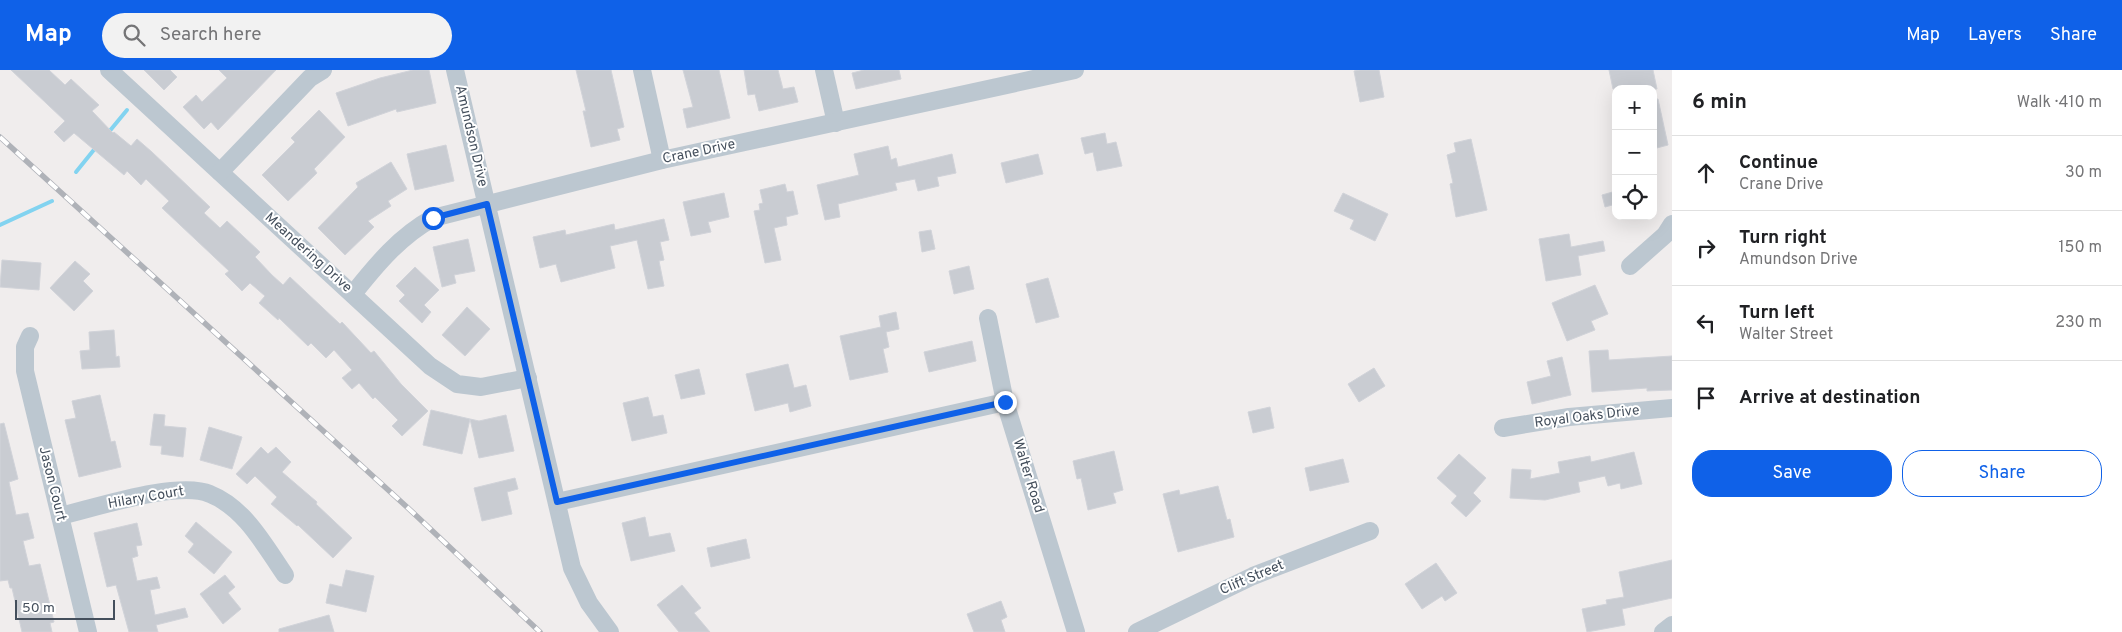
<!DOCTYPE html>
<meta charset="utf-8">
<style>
body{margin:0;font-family:Overpass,sans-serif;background:#f2f2f2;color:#202124}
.controls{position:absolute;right:15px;top:15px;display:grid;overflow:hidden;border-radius:10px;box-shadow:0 5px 20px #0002}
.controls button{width:45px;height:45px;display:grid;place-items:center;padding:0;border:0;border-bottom:1px solid #e0e0e0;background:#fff;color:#202124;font:25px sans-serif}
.scale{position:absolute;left:15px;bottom:12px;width:100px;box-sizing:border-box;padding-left:5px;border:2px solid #444f5c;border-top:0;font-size:14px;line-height:18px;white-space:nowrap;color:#444f5c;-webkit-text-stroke:4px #fff;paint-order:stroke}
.stop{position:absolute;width:15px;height:15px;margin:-11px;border:4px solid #0f61e8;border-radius:50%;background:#fff}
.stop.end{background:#0f61e8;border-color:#fff;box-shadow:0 1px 5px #0008}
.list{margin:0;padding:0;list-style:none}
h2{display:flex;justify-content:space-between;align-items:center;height:65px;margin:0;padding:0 20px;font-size:21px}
h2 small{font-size:16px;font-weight:400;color:#757577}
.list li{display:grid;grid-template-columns:32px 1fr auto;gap:15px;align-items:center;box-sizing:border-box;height:75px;padding:0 20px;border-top:1px solid #e0e0e0}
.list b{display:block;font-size:19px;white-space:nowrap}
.list p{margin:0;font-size:16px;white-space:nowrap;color:#757577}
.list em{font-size:16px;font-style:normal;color:#757577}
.actions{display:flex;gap:10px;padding:15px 20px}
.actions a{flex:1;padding:11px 0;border:1px solid #0f61e8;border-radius:20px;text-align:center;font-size:18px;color:#0f61e8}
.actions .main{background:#0f61e8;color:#fff}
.icon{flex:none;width:28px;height:28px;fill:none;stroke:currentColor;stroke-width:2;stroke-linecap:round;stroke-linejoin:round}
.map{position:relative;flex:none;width:1672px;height:562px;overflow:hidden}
header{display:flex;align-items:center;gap:30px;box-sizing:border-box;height:70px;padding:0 25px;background:#0f61e8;color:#fff}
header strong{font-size:24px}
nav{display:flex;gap:28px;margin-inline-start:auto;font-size:18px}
.search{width:350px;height:45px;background:#f2f2f2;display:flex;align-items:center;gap:12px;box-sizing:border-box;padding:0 18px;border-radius:28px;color:#757577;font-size:19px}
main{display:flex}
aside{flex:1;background:#fff}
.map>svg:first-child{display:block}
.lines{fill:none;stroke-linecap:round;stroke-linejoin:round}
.stream{stroke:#82d3f0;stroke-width:4}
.building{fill:#c9ccd2;stroke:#d1d3d9}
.minor{stroke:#bcc7d0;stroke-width:18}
.rail-casing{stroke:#afb2b8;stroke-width:5.5}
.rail{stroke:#fff;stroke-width:4;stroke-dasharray:11;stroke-linecap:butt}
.route{stroke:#0f61e8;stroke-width:6}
.labels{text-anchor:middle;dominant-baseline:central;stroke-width:4;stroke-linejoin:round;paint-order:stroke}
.street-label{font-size:14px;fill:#444f5c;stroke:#fff}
</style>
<header>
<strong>Map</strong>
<div class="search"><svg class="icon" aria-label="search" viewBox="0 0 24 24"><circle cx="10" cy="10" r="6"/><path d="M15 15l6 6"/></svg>Search here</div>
<nav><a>Map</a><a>Layers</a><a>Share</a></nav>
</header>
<main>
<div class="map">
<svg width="1672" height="562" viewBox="0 0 1672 562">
<rect width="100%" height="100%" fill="#f0eded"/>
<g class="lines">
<!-- stream -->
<g class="stream">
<polyline points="108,63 127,40"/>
<polyline points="76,102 97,76"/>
<polyline points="0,155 52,131"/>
</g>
</g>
<!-- building -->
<g class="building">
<polygon points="11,0 49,0 65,15 71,9 99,35 92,41 113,63 114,62 131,76 137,69 152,82 210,137 204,143 220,158 227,151 260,182 255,187 272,205 283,215 290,207 340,254 342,252 371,283 374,281 401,314 428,341 402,366 392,356 398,350 375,327 373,329 359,313 352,319 342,308 352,300 334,280 326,288 311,273 308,276 279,248 278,250 259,233 265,226 250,213 242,221 225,204 229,201 162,138 169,131 146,109 141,115 127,101 124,105 74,63 64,72 54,62 65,51"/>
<polygon points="144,0 170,0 177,7 164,20"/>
<polygon points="219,0 276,0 218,60 211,52 204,59 183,37 196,25 202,32 227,8"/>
<polygon points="413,0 429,0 436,33 397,42 396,39 348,56 336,23 380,8"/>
<polygon points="576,0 611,0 624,57 617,59 620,70 591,77 583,41 586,41"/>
<polygon points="683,0 719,0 730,48 687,58 683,39 693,37"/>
<polygon points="744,0 778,0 783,19 794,17 798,32 759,41 755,24 748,25"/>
<polygon points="864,0 899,0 901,9 856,19 852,3"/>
<polygon points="1360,0 1379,0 1384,27 1360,32 1354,1"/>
<polygon points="1609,0 1653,0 1657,19 1613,19"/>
<polygon points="1653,29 1658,29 1668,75 1653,79"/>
<polygon points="319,40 345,67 314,99 317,103 288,131 262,105 295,72 291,68"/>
<polygon points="1105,63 1107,74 1116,72 1122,96 1097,101 1093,82 1085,84 1081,68"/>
<polygon points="1471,69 1487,140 1456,147 1450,114 1453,113 1447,85 1456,82 1454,73"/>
<polygon points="446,75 454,111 415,120 407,84"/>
<polygon points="888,76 891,90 896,88 898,97 952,84 956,103 937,107 939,116 918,121 915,109 895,113 897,120 838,134 840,147 825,150 817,115 859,105 854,84"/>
<polygon points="1038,84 1043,104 1006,113 1001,93"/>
<polygon points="391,92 407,119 388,131 391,136 368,151 374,157 345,185 318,158 358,117 356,113"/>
<polygon points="785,114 787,122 793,121 798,144 786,147 787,155 774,158 781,190 765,193 754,141 760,140 759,134 763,133 760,120"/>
<polygon points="1616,121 1616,134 1605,137 1602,125"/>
<polygon points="724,123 729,147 708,152 711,162 691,166 683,132"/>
<polygon points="1343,123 1388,144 1375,171 1350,159 1354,150 1334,141"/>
<polygon points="664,149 669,170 660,172 664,190 659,191 664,216 648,219 637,170 610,176 615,198 561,212 556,194 540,198 533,167 565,160 566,165 614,154 615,160"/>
<polygon points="931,160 935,179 922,182 919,162"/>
<polygon points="1569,164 1571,177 1603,171 1605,181 1578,186 1581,205 1546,211 1539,169"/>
<polygon points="468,169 475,201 454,205 456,213 442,217 433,177"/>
<polygon points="2,190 41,193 39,220 0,217"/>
<polygon points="75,191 90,204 83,211 93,221 74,241 50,218"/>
<polygon points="969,196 974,219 954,224 949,201"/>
<polygon points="415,197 439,220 424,235 431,242 422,253 399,231 405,225 396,216"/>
<polygon points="1048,208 1059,247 1036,253 1026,214"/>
<polygon points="1595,215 1608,244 1591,251 1595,260 1567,271 1552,233"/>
<polygon points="467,237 490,259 465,286 442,265"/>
<polygon points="896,242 899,259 886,262 889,277 883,279 888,302 850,310 840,266 881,257 879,246"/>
<polygon points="114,260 116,287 119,286 120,297 82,299 80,281 90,280 89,262"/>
<polygon points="972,271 976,291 929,302 924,282"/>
<polygon points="1608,280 1609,290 1672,286 1672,320 1647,321 1647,318 1592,322 1589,281"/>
<polygon points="1562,287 1571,325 1532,334 1527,312 1551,306 1547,291"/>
<polygon points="788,294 794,318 806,315 811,336 790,342 788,333 755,341 746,304"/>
<polygon points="1374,298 1385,316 1359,332 1348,314"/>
<polygon points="699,299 705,324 681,329 675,305"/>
<polygon points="100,325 111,372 115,371 121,397 79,407 65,350 76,348 72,331"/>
<polygon points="648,327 653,347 663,345 667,363 632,371 623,333"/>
<polygon points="1270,337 1274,358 1253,363 1248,342"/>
<polygon points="431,340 470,349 462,384 423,375"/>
<polygon points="154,344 165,345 164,356 186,358 183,387 161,384 162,376 150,375"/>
<polygon points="506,345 514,381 479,388 470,349 479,351"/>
<polygon points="4,353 18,409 9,412 16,445 28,443 34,468 23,471 29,496 40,494 54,552 50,553 52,562 22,562 12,518 10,518 8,510 0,511 0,354"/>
<polygon points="209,357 242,367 232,399 200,390"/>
<polygon points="261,377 268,384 276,377 291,392 282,402 317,432 316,434 352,468 333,488 298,455 297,456 271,434 277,427 255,406 247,414 236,404"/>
<polygon points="1114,381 1123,420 1113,423 1116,433 1088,440 1081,408 1077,409 1073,391"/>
<polygon points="1634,382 1642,414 1621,419 1620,413 1608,416 1605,406 1578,412 1580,422 1545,430 1510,428 1512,399 1531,400 1530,409 1560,403 1558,392 1590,386 1591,392"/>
<polygon points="1459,384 1486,408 1473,423 1481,431 1466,447 1451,433 1457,426 1437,408"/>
<polygon points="1343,389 1349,412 1310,421 1305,398"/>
<polygon points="515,408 518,419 507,422 512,444 482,451 474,418"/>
<polygon points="1218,416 1227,450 1230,449 1234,467 1178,482 1163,424 1179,420 1180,425"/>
<polygon points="645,447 649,467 670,463 675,481 631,491 622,453"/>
<polygon points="196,452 232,482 214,504 188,482 194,474 185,466"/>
<polygon points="137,453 142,475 136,476 138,486 132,488 137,511 157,507 160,518 150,520 155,545 185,538 188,547 156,555 158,562 129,562 116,515 107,517 94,463"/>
<polygon points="746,469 750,488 711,497 707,478"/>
<polygon points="1672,490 1672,528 1622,539 1625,555 1587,562 1582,539 1607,534 1606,530 1624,527 1619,502"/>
<polygon points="1436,493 1457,523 1445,531 1442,526 1422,539 1405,514"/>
<polygon points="346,500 374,506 366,542 326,533 330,514 342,517"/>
<polygon points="225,505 235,517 228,523 241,539 223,554 200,524"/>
<polygon points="682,515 701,538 694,543 710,562 679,562 657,535"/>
<polygon points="1001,531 1007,547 1001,550 1005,562 974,562 967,544"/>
<polygon points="329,545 334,562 279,562 279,559"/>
</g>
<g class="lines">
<!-- minor -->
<g class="minor">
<polyline points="109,0 430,296 457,314 481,317 528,308"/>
<polyline points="455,0 572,498 589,533 610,562"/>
<polyline points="642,0 662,90"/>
<polyline points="824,0 836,53"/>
<polyline points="220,102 310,8 323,0"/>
<polyline points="1630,196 1665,165 1672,154"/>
<path d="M353,224C376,195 400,166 433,148L662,90L1075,0"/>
<polyline points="988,248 1005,332 1076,562"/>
<polyline points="30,266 25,277 25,301 88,562"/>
<polyline points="1503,358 1569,347 1672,338"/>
<polyline points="557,432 1005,332"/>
<path d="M60,446C95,438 178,410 210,424C245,438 265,476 285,505"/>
<polyline points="1137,562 1253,506 1370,461"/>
<polyline points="1663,562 1672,555"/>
</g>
<defs>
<polyline id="rail" points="0,67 408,438 540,562"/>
</defs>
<!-- rail casing -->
<use href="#rail" class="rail-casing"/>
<!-- rail -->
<use href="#rail" class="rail"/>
</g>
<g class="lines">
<!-- route -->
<polyline class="route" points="433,148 487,134 557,432 1005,332"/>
</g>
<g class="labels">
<!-- street labels -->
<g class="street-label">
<text transform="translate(471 66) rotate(77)">Amundson Drive</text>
<text transform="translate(699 82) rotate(-12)">Crane Drive</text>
<text transform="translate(308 183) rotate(42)">Meandering Drive</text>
<text transform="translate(1587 347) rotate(-7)">Royal Oaks Drive</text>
<text transform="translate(1028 406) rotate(73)">Walter Road</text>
<text transform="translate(52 414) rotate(76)">Jason Court</text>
<text transform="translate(146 428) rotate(-10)">Hilary Court</text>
<text transform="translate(1252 508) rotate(-23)">Clift Street</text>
</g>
</g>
</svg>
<div class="controls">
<button>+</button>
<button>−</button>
<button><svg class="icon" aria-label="locate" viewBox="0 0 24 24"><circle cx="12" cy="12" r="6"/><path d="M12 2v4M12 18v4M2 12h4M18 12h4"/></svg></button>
</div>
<div class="scale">50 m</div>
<div class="stop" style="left:433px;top:148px"></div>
<div class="stop end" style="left:1005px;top:332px"></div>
</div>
<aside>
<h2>6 min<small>Walk · 410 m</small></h2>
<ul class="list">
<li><svg class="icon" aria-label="ahead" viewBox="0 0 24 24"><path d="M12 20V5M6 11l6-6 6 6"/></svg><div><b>Continue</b><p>Crane Drive</p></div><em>30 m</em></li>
<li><svg class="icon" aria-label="right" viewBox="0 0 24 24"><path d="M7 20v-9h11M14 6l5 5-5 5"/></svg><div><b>Turn right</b><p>Amundson Drive</p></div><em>150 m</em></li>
<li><svg class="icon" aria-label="left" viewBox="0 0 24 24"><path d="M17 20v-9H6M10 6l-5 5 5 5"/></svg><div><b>Turn left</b><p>Walter Street</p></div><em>230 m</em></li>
<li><svg class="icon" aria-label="arrive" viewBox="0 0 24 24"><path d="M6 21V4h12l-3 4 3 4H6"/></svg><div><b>Arrive at destination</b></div></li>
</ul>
<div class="actions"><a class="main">Save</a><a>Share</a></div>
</aside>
</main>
